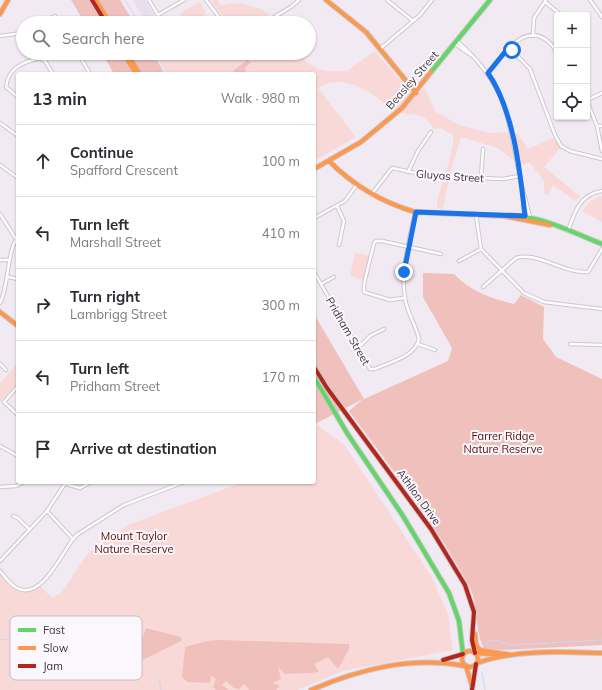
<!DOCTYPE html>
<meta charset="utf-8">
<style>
body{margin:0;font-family:Mulish,sans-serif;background:#f2f2f3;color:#2b2b33}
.controls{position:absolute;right:12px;top:12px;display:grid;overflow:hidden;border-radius:4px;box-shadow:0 1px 3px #0004}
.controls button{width:36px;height:36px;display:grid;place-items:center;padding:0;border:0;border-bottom:1px solid #e1e1e2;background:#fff;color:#2b2b33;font:20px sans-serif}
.stop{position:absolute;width:12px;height:12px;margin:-9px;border:3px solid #1a73e8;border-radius:50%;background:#fff}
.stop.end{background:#1a73e8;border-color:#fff;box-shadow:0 1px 4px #0008}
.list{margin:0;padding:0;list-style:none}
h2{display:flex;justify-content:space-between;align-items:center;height:52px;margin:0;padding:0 16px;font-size:17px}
h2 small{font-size:13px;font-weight:400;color:#7c7c81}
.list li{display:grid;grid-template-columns:26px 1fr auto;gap:12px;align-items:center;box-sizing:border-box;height:72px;padding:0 16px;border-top:1px solid #e1e1e2}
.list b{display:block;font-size:15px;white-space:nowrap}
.list p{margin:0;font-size:13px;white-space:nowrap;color:#7c7c81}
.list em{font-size:13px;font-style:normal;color:#7c7c81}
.icon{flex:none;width:22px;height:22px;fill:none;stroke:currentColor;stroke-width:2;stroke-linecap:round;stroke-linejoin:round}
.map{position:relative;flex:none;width:602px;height:690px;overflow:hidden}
.search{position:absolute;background:#fff;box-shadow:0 1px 3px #0004;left:16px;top:16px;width:300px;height:44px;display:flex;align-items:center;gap:10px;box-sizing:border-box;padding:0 14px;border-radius:22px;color:#7c7c81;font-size:15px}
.panel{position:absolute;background:#fff;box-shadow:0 1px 3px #0004;left:16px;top:72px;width:300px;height:412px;border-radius:4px}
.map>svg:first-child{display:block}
.built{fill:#e9deec}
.green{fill:#f8d9d8}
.forest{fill:#efc0bc}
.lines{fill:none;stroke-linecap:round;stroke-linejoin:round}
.stream{stroke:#c6daf5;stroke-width:1}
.street-casing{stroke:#ccc7cc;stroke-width:4.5}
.fast-casing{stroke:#ccc7cc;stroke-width:6}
.slow-casing{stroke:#ccc7cc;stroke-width:6}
.jam-casing{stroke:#ccc7cc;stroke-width:6}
.street{stroke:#fdfcfd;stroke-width:2.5}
.fast{stroke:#63d668;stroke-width:4}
.slow{stroke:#ff974d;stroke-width:4}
.jam{stroke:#b3261e;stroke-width:4}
.route{stroke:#1a73e8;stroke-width:5}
.labels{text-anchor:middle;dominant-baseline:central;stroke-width:4;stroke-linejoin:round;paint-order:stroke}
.street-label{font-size:11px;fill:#3d383e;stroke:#fcf7fd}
.park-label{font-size:11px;fill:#540e06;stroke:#fcf7fd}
.key{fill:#fcf7fd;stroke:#c3bec4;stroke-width:1}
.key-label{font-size:11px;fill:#3d383e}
</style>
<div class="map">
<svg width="602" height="690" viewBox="0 0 602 690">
<rect width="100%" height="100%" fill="#f1eaf2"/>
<!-- built -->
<polygon class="built" points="133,0 145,0 155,18 146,23"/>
<!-- green -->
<g class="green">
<path d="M211,0H218L221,5C239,0 252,6 270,13C261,27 237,25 225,17C218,13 214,6 211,0Z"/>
<polygon points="200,2 206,14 194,21 196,23 186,23 180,13"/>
<path d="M374,51L415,96L424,88L436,112L459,125L490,133L508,132L513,135L518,134L528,149L553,138L561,147L544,167L581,197L574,200L553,185L548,195L544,193V181L530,163L520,165L498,148L461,137L450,173L443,209L437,208V202C441,184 455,151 453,135L440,128L434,129C424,110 412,117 394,111C390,110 388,106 385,104C368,89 339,73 318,88L356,137L314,161V74H167L157,58L166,53H289L299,64L291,53H297L311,65L318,69L329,71H347Z"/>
<polygon points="602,196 602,222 582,211 590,201"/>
<polygon points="355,252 369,256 363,280 350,276"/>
<polygon points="18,362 18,383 0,402 0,384"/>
<path d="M319,424L321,428L344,444L431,576L448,614L453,650L343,671L297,690H0V571C12,584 23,596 40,586L52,598L62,592L88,553L128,525L243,482H314V428Z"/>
</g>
<!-- forest -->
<g class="forest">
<polygon points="71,0 90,0 92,4 99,0 120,0 134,23 85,23"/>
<polygon points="102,53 153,53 165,74 114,74"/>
<polygon points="247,60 251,62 245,68 246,74 234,74 233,71"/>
<path d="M423,273L454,274C472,292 490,298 514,304L521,295L544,307L543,339L556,357L602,379V645L502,650L484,648C473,626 480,605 468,584C434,522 391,468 349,411L363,399L315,424L314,422V314L364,399L448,361L452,348L423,297Z"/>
<polygon points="146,628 181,637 181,641 137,663 135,656"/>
<path d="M219,640L349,644V649L338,669L328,657L314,664L319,672C307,674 296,673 285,674L278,667L281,679L273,683L280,686L276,690H249L244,684L239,689L234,688L226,681L222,685L229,690H216L213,687L216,679L211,675L210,683L187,682L182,677L185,647L207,641Z"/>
</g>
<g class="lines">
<!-- stream -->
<g class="stream">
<polyline points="125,0 139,23"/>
<polyline points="153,53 164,74"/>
<path d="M0,639C31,646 79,604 96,648C100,657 99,669 100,678"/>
<polyline points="485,646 488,641 496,640 511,645 602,640"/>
<polyline points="482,672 485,690"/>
<polyline points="159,679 161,690"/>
</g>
<defs>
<g id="street">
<polyline points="149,0 158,15 184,0"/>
<polyline points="206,0 219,17 229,23"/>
<polyline points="387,0 413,21"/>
<polyline points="590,0 602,17"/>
<polyline points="545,2 560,14"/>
<polyline points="42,23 55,16 60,23"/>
<polyline points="264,23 291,7 299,0"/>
<polyline points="0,36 23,33"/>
<polyline points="533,36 534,18 546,0"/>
<path d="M457,41C506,84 507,113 519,173C522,189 527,203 530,218"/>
<polyline points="455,44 471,55"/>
<polyline points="509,47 530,69 555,135 561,146 570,151 602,159"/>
<polyline points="380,49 420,15 432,0"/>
<polyline points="78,53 90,74"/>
<path d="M488,73C505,51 531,13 557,52"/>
<path d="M18,97L6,87C8,67 24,62 40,58L45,61L53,74"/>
<polyline points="587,100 602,93"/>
<polyline points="587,101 597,126 602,151"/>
<polyline points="0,123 18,136"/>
<polyline points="597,126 602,126"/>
<polyline points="0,165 18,178"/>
<polyline points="408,172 418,151 431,132"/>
<polyline points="481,178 483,149"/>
<polyline points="371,195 392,168 430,176 503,179 520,176"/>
<polyline points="524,198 526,217"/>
<polyline points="337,206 344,221 339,245"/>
<polyline points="0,214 16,239"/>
<polyline points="476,215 481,249 524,293 544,302 602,309"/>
<polyline points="314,218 345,201 356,186"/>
<path d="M568,231C574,213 580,194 602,191"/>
<polyline points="0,260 10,260"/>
<polyline points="459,261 481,249"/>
<path d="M314,272L370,369H375C390,362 415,357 419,339C416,325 407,313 405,298C400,270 410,239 415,212"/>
<polyline points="8,277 18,279"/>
<polyline points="321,284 334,277"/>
<path d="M483,287L516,258C537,251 564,274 588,272L602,249"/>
<polyline points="404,298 390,300 364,292 364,284 374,243 376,241 382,241 441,254"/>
<path d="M0,303C9,287 7,247 18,238"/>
<polyline points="418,344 435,350"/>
<polyline points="570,344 602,345"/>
<polyline points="358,348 370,336 384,329"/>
<polyline points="0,364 6,370"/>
<polyline points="18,386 4,402 18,415"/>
<polyline points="0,446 18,456"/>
<polyline points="66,484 80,488 91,482"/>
<polyline points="0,487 16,486 24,482"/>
<polyline points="47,511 73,539"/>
<polyline points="13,516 18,518 30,530"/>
<polyline points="0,561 47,511 66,482"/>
<path d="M0,571C5,577 9,583 15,587C40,603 61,555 73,539L78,534L124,505L184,482"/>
</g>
<g id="fast">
<polyline points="431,72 490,0"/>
<path d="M505,216C539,214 571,232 602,244"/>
<polyline points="314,377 347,433 403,516 449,593 459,621 463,654"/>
</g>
<g id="slow">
<polyline points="96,0 110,23"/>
<polyline points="326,0 366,32 416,93"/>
<polyline points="0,14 8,0"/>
<polyline points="123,53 136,74"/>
<polyline points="127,53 140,74"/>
<path d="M329,161C354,186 381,202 415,212L504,216L550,225"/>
<polyline points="314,169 361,142 402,108 431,72"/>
<polyline points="0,312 18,326"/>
<polyline points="475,634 476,645 480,650 511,655"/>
<circle cx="470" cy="659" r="8"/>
<polyline points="475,653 504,655"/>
<path d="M477,663C515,649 562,652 602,653"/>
<polyline points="466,666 472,686"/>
<path d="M311,690C360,669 411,656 465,666"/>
</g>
<g id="jam">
<polyline points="92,0 106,23"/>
<polyline points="314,367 327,388 431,529 465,585 474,612 472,640 475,653"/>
<polyline points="443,660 463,654"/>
<polyline points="472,690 476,664"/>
</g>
</defs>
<!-- street casing -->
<use href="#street" class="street-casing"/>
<!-- fast casing -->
<use href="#fast" class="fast-casing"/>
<!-- slow casing -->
<use href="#slow" class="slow-casing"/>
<!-- jam casing -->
<use href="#jam" class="jam-casing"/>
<!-- street -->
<use href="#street" class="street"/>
<!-- fast -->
<use href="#fast" class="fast"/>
<!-- slow -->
<use href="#slow" class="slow"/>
<!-- jam -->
<use href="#jam" class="jam"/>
</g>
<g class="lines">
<!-- route -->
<path class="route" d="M404,272L416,212L525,216C520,171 514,111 488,73L509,47L512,50"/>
</g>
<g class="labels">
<!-- street labels -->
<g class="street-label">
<text transform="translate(412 80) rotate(-49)">Beasley Street</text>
<text transform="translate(450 176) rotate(4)">Gluyas Street</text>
<text transform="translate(348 331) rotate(60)">Pridham Street</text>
<text transform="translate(419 497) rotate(54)">Athllon Drive</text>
</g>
<!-- park labels -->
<g class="park-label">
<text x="503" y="436">Farrer Ridge<tspan x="503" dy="13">Nature Reserve</tspan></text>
<text x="134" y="536">Mount Taylor<tspan x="134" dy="13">Nature Reserve</tspan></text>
</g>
</g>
<!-- legend -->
<rect x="10" y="616" width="132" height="64" rx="6" class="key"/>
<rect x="18" y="628" width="18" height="4" fill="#63d668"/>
<rect x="18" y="646" width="18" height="4" fill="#ff974d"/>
<rect x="18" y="664" width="18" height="4" fill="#b3261e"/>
<g class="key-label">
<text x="43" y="634">Fast</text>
<text x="43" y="652">Slow</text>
<text x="43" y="670">Jam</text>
</g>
</svg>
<div class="controls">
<button>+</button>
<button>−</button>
<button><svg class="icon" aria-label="locate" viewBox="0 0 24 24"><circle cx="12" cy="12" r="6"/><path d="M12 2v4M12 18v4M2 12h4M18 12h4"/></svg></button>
</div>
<div class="stop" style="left:512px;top:50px"></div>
<div class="stop end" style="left:404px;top:272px"></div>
<div class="search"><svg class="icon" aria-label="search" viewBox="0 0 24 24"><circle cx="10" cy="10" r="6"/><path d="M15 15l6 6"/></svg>Search here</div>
<section class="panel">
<h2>13 min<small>Walk · 980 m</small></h2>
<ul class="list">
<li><svg class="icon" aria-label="ahead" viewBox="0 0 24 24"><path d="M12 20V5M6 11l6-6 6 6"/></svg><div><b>Continue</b><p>Spafford Crescent</p></div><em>100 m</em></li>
<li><svg class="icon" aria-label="left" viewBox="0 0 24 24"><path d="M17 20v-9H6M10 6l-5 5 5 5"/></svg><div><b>Turn left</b><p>Marshall Street</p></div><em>410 m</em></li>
<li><svg class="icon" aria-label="right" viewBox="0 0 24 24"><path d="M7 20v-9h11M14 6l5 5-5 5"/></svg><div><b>Turn right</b><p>Lambrigg Street</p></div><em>300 m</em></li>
<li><svg class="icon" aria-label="left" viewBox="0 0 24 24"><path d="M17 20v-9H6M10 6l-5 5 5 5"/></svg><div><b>Turn left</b><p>Pridham Street</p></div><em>170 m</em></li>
<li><svg class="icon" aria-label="arrive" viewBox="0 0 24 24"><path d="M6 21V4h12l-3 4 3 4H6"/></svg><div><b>Arrive at destination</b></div></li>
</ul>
</section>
</div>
